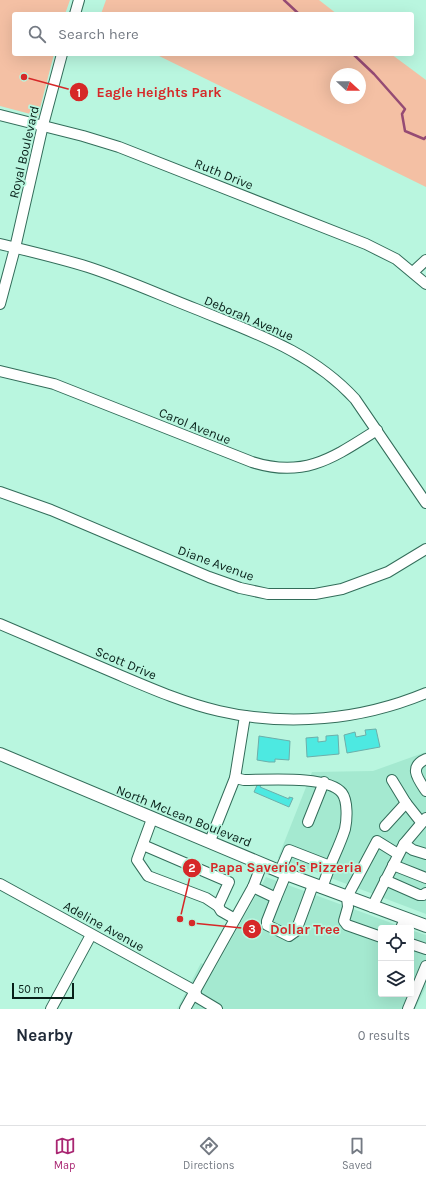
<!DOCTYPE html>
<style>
body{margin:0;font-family:Karla,sans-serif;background:#f2f2f3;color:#1f2937}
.controls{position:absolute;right:12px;bottom:12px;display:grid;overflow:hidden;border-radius:4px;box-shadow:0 4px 16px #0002}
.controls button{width:36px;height:36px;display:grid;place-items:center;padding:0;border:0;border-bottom:1px solid #e0e1e3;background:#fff;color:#1f2937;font:20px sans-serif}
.compass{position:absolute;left:330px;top:68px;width:36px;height:36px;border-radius:50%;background:#fff;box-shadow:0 4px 16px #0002;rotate:111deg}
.scale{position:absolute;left:12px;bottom:10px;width:62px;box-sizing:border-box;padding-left:4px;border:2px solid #071f18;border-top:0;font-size:11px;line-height:14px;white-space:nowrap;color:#071f18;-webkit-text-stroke:3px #b9f6df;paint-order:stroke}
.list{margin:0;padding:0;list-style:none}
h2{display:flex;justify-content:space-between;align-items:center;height:52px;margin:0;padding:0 16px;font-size:17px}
h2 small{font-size:13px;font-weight:400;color:#747a83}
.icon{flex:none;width:22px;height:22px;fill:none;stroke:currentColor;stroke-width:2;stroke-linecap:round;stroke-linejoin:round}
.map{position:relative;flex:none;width:426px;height:1009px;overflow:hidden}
.search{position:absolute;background:#fff;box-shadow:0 4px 16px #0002;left:12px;right:12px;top:12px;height:44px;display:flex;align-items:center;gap:10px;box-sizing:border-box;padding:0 14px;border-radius:4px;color:#747a83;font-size:15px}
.sheet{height:116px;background:#fff}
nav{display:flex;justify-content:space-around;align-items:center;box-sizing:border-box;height:56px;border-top:1px solid #e0e1e3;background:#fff;font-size:11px;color:#747a83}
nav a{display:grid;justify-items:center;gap:2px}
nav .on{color:#a92672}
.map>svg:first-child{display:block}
.built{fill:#a4e9d0}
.green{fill:#f4c0a4;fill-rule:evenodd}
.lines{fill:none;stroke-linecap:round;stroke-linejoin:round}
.stream{stroke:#954b74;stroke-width:2.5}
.building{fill:#4de9e1;stroke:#6cafaa}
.minor-casing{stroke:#336d5a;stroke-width:12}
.major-casing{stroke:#336d5a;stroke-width:14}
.minor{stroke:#fff;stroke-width:10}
.major{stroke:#fff;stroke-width:12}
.labels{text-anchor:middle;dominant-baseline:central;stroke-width:3.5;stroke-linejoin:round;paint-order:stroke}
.street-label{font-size:13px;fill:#071f18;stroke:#b9f6df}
.leader{fill:none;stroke:#d62828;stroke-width:1.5}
.callout-dot{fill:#d62828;stroke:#b9f6df;stroke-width:1.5}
.mark-label{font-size:12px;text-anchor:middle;font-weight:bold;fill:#fff}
.callout-label{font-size:14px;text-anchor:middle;font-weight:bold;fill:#d62828;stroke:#b9f6df;stroke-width:3.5;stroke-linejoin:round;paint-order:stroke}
</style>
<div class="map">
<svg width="426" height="1009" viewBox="0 0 426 1009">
<rect width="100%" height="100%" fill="#b9f6df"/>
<!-- built -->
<g class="built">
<polygon points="426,752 426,914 278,858 312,772 373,771"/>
<polygon points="266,877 405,928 381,928 381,994 411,994 411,930 426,935 426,987 415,1009 177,1009 201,963 214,970"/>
</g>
<!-- green -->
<g class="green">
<polygon points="0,0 70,0 65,14 14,14 14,54 54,54 38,116 0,106"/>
<polygon points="106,0 319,0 337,14 101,14"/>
<path d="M155,54H391L426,80V187ZM336,74H360V98H336Z"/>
</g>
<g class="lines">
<!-- stream -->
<g class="stream">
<polyline points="284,0 299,14"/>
<polyline points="353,54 374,74 405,109 402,114 405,131 424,139 426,137"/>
</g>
</g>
<!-- building -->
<g class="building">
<polygon points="376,729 380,747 347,753 344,735 355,732 356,737 366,735 365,730"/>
<polygon points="338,735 339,754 307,757 306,738 318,737 318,742 326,741 326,736"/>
<polygon points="259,736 290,741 289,760 275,759 275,762 269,762 257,760"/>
<polygon points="258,783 261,785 260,787 289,799 289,797 293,798 289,807 254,792"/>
</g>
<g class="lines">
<defs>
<g id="minor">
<polyline points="75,14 79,0"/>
<polyline points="0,115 83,136 119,147 366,244 396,259 426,284"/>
<path d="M0,244C29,251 59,258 88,267C125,279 160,295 196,309C254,333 311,351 355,399L426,503"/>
<polyline points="413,272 426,260"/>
<polyline points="0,304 15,248 43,125 62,54"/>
<path d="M0,371L54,384L252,462C305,479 334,457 377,430"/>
<polyline points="0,492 51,510 209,577 240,588 268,594 315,594 342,589 388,572 426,549"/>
<path d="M0,624C39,641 78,657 117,674C150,688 184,703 219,711C288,727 361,720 426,693"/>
<path d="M426,759C408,767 418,779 426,791"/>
<path d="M235,778L244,780C266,780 328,775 342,793C348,801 347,820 345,829C341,842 335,854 330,866"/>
<polyline points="392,780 406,803 421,822"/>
<polyline points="152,819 137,860 148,876 206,898 218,906 221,911 235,919"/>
<polyline points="308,822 324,782"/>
<polyline points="385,826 406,803"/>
<polyline points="210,841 235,778 245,716"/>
<polyline points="404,844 413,850 426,854"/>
<polyline points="143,845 229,882 218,906"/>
<polyline points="393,865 426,878"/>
<polyline points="280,871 289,850 330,866 322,888"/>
<polyline points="385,880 419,895 423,895 426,893"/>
<polyline points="0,884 195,991"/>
<polyline points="253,887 276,898 286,874"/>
<polyline points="276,898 267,921 267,925 289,936 296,931 313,885"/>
<polyline points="372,907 404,844 426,818"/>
<polyline points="401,928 405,919"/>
<polyline points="381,937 347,925 344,921 348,907 347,897 377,841 398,854"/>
<polyline points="411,944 426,949"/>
<polyline points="195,991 197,997 217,1009"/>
<polyline points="51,1009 91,935"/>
<polyline points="185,1009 253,887 262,864"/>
<polyline points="408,1009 426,966"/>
</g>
<polyline id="major" points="0,754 286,874 426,926"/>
</defs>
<!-- minor casing -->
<use href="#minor" class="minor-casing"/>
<!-- major casing -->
<use href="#major" class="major-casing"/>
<!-- minor -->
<use href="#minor" class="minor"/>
<!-- major -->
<use href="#major" class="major"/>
</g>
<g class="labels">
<!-- street labels -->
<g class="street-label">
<text transform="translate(24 152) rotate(-77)">Royal Boulevard</text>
<text transform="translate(224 174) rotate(22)">Ruth Drive</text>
<text transform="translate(249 318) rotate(23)">Deborah Avenue</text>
<text transform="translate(195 426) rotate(22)">Carol Avenue</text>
<text transform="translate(216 563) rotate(20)">Diane Avenue</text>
<text transform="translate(126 663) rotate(23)">Scott Drive</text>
<text transform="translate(184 816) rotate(22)">North McLean Boulevard</text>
<text transform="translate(104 926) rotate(29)">Adeline Avenue</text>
</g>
</g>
<!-- callouts -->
<path class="leader" d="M24 77L79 92M180 919L192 868M192 923L252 929"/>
<g class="callout-dot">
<circle cx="24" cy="77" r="4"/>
<circle cx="180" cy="919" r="4"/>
<circle cx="192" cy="923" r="4"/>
<circle cx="79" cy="92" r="10"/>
<circle cx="192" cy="868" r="10"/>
<circle cx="252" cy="929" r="10"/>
</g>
<g class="mark-label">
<text x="79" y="97">1</text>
<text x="192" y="872">2</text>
<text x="252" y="933">3</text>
</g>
<g class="callout-label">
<text x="159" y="97">Eagle Heights Park</text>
<text x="286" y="872">Papa Saverio's Pizzeria</text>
<text x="305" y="934">Dollar Tree</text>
</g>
</svg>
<div class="controls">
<button><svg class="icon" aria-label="locate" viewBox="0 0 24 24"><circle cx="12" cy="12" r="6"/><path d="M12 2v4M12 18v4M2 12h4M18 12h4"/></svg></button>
<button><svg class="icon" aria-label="layers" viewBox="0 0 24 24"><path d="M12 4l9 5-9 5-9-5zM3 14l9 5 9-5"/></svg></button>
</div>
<svg class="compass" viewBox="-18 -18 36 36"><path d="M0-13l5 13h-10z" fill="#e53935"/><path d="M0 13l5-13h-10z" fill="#747a83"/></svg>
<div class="scale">50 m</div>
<div class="search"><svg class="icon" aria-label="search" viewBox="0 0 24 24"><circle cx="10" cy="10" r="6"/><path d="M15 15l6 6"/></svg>Search here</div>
</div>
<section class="sheet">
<h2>Nearby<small>0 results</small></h2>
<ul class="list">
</ul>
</section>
<nav>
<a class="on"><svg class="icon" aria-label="map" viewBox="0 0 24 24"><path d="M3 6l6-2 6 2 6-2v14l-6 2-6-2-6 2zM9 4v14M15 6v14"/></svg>Map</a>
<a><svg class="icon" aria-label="directions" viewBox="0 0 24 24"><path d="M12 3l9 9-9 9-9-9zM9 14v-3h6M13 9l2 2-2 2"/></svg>Directions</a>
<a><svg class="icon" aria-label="saved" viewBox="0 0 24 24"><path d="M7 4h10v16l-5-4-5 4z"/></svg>Saved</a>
</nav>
